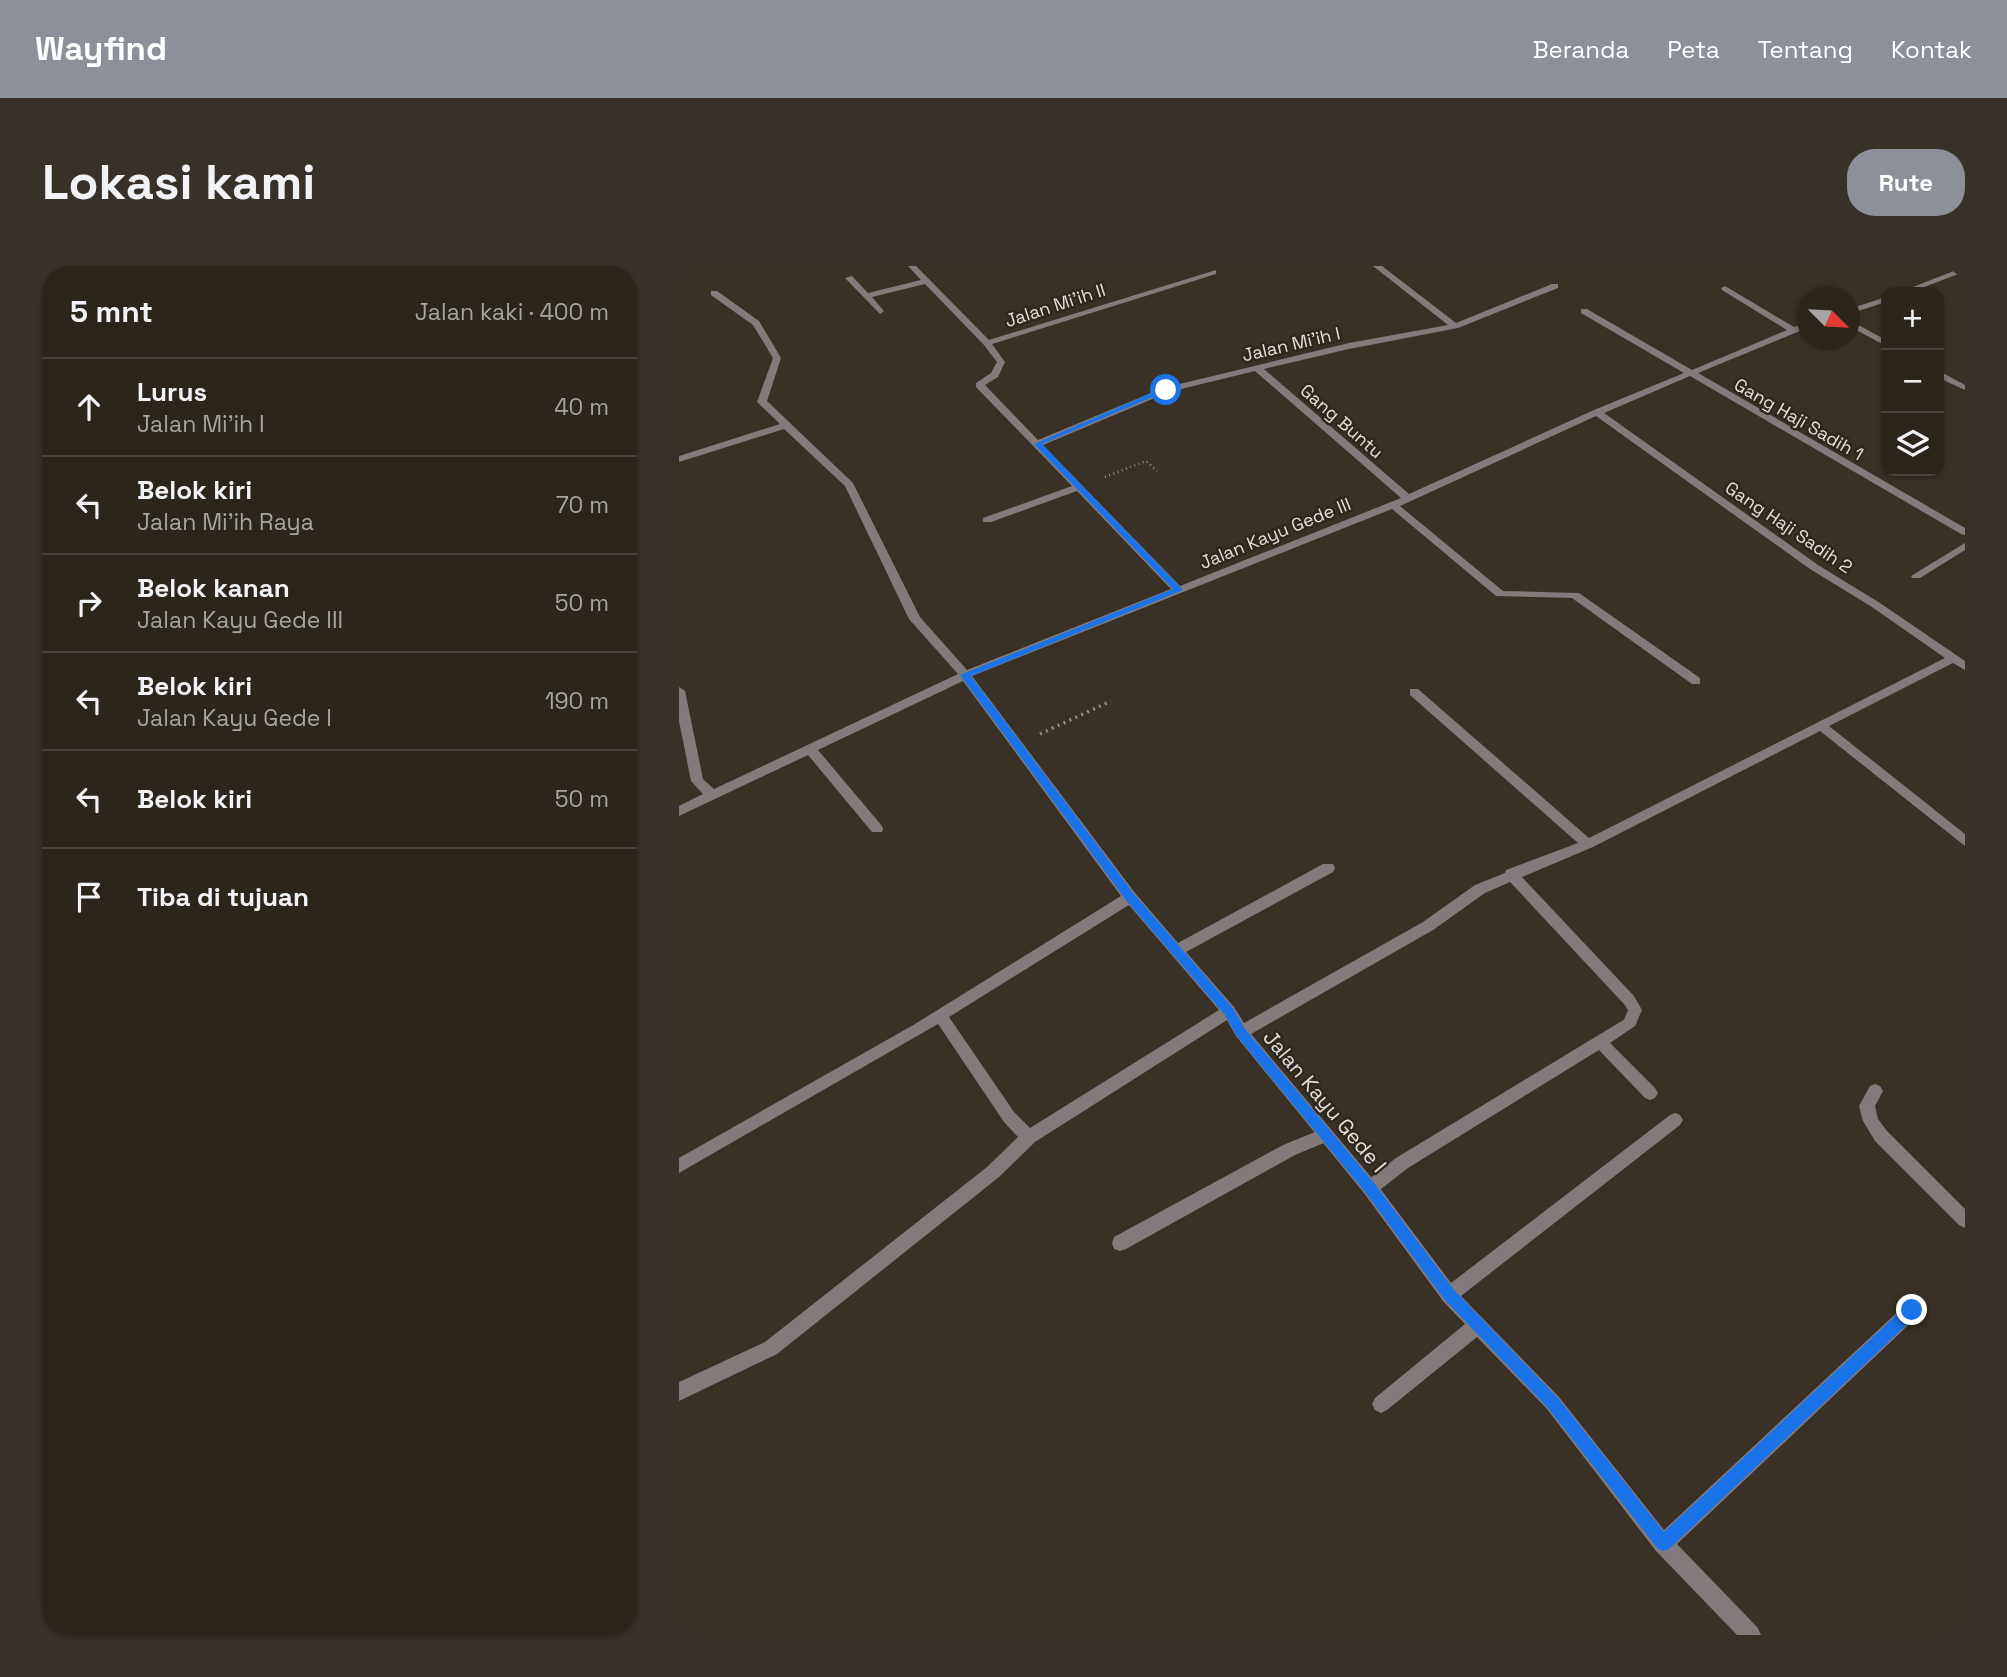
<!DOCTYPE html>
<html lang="id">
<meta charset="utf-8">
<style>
body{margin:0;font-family:"Space Grotesk",sans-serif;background:#373129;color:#f1f3f6}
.controls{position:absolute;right:21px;top:21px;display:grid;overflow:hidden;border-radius:14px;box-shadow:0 2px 5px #0004}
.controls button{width:63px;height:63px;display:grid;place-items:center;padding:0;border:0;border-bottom:2px solid #47423b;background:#2b251c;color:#f1f3f6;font:35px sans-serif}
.compass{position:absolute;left:1118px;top:21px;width:63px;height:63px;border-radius:50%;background:#2b251c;box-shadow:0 2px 5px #0004;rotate:114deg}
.stop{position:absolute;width:21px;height:21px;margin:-16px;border:5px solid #1a73e8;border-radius:50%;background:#fff}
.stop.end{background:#1a73e8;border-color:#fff;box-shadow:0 2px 7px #0008}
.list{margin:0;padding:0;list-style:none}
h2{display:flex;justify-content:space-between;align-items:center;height:91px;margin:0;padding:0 28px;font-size:30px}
h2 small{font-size:23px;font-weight:400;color:#a6a5a3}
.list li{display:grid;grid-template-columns:46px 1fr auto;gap:21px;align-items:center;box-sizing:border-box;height:98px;padding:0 28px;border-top:2px solid #47423b}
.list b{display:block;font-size:26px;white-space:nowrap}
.list p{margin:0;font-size:23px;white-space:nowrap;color:#a6a5a3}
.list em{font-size:23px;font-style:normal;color:#a6a5a3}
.icon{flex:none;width:38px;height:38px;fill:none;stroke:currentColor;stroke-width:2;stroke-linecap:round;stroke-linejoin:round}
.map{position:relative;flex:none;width:1286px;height:1369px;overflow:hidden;border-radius:28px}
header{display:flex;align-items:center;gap:42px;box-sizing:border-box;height:98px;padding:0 35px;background:#8c9099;color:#fff}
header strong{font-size:33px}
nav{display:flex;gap:38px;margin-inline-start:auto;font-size:24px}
.intro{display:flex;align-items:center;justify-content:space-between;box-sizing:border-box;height:168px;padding:0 42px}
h1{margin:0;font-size:49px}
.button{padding:18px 32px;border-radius:28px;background:#8c9099;color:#fff;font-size:24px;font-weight:700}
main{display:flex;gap:42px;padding:0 42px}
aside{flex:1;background:#2b251c;border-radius:28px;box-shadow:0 2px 5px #0004}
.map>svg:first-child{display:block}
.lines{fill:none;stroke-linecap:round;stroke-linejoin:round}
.path-far1{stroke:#938c83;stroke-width:2.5;stroke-dasharray:1 3.5;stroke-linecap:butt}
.path{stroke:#938c83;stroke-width:3.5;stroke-dasharray:2 4.5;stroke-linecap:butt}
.lane{fill:#827a7b;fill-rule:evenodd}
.street{fill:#827a7b;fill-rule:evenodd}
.route{fill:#1a73e8}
.labels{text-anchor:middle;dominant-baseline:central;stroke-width:5;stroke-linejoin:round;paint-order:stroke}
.far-street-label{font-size:18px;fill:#e4dfd8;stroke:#2f271d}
.street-label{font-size:21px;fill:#e4dfd8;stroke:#2f271d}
</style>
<header>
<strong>Wayfind</strong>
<nav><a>Beranda</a><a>Peta</a><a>Tentang</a><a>Kontak</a></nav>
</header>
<div class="intro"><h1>Lokasi kami</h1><a class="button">Rute</a></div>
<main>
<aside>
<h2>5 mnt<small>Jalan kaki · 400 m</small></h2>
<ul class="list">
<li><svg class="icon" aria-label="ahead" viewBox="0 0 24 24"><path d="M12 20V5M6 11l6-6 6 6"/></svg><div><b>Lurus</b><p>Jalan Mi'ih I</p></div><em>40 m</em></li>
<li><svg class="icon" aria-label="left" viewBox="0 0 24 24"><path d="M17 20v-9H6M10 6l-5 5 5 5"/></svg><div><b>Belok kiri</b><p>Jalan Mi'ih Raya</p></div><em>70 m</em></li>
<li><svg class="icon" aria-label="right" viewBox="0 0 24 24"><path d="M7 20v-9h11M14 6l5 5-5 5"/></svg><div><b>Belok kanan</b><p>Jalan Kayu Gede III</p></div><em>50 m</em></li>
<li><svg class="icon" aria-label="left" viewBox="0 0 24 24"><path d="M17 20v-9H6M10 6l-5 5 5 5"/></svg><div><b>Belok kiri</b><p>Jalan Kayu Gede I</p></div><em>190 m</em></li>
<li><svg class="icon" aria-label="left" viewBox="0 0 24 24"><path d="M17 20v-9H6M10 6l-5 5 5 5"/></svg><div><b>Belok kiri</b></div><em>50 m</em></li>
<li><svg class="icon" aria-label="arrive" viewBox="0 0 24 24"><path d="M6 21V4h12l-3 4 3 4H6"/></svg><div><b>Tiba di tujuan</b></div></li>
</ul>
</aside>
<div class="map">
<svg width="1286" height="1369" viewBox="0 0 1286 1369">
<rect width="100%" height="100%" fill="#393126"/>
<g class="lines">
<!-- path-far1 -->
<polyline class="path-far1" points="426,211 467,195 478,205"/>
<!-- path -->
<polyline class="path" points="361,468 432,435"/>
<!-- lane -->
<g class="lane">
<polygon points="951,750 956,752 958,756 956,760 931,777 976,822 979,827 976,832 971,834 966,832 920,784 729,902 697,927 691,929 685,927 683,922 685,917 717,892"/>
<polygon points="646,862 652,864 654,869 652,874 616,889 447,983 441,985 435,983 433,977 435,971 604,879"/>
</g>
<!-- street -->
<g class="street">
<path d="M229,0H237L310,74L537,4V8L313,78L326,96L319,111L306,119L359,174L484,122L670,77L769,59L694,0H703L777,57L873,18H879V22L779,62L670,83L585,103L730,228L915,144L1005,107L902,47V43H908L1013,104L1108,64L1043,24L1042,22L1046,20L1115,61L1128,56V62L1019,107L1286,262V269L1282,268L1011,110L925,147L1139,299L1201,337L1286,395V404L1274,397L1150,460L1286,568V580L1141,465L914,581L843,611L955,730L963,744L956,760L951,762L946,760L944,756L949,744L945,738L831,616L806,627L754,664L572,768L697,917L772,1017L991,849L996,847L1001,849L1004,854L1001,859L782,1030L880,1131L985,1264L1227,1038L1233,1036L1239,1038L1242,1044L1239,1050L998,1278L1079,1362L1082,1369H1058L977,1285L868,1143L798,1071L708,1144L702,1147L696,1144L693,1138L696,1132L786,1058L764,1035L685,927L557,770L548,754L356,876L320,911L98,1088L0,1135V1116L86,1076L308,901L339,871L325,856L259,758L0,907V892L236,758L442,630L284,415L139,484L203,560L204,563L203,566H193L129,489L0,550V540L24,528L12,515L0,455V421L6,425L24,513L35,523L279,408L230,353L166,220L105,163L0,196V190L101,158L78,136L94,92L74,59L32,29V25H38L80,55L102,92L88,135L174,217L241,351L288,404L492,323L398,225L312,256H304V252L393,220L297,121V117L312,107L318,96L305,79L246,18L193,31L205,45L201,48L166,12L173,10L189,27L242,14ZM576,105L722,232L501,320L364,179L490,126ZM917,150L1131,303L1193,341L1266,392L910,572L739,423H731V429L899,577L827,604L826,607L796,619L744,656L565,757L555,741L507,686L654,606L656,602L654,598H644L499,677L456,627L293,410L713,243L817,330L893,332L1013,418H1021V412L900,327L824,325L721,240ZM450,639L540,744L351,862L335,846L270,751Z"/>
<polygon points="1275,5 1282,7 1232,26 1221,26"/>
<polygon points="1207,31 1207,36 1170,48 1170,43"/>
<polygon points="1170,54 1207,74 1207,80 1170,60"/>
<polygon points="1260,105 1286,119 1286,124 1260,112"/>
<polygon points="1286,277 1286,284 1241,312 1233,312 1232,310"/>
<polygon points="1196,818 1201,820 1204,825 1196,840 1199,853 1208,865 1286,943 1286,962 1280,959 1196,875 1184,855 1180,840 1191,820"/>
</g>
</g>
<!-- route -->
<polygon class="route" points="484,122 490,124 363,178 504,324 292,410 455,628 554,742 566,763 695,917 775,1024 879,1132 985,1266 1228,1039 1238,1039 1238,1049 990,1283 984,1285 979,1283 869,1142 765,1033 686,926 558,770 546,749 447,634 281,409 494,323 355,178"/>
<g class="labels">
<!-- far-street labels -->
<g class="far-street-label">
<text transform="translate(376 39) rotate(-18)">Jalan Mi'ih II</text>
<text transform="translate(612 78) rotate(-13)">Jalan Mi'ih I</text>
<text transform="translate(1120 153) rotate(30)">Gang Haji Sadih 1</text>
<text transform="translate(663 155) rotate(41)">Gang Buntu</text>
<text transform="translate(1110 261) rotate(34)">Gang Haji Sadih 2</text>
<text transform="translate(596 267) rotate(-22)">Jalan Kayu Gede III</text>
</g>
<!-- street labels -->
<g class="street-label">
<text transform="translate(646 835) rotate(50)">Jalan Kayu Gede I</text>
</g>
</g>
</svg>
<div class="controls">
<button>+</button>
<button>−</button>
<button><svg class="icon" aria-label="layers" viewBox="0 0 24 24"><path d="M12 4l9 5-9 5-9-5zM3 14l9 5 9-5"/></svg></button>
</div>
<svg class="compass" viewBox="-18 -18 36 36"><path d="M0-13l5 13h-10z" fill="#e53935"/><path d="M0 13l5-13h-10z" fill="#a6a5a3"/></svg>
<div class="stop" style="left:487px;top:124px"></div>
<div class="stop end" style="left:1233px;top:1044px"></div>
</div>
</main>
